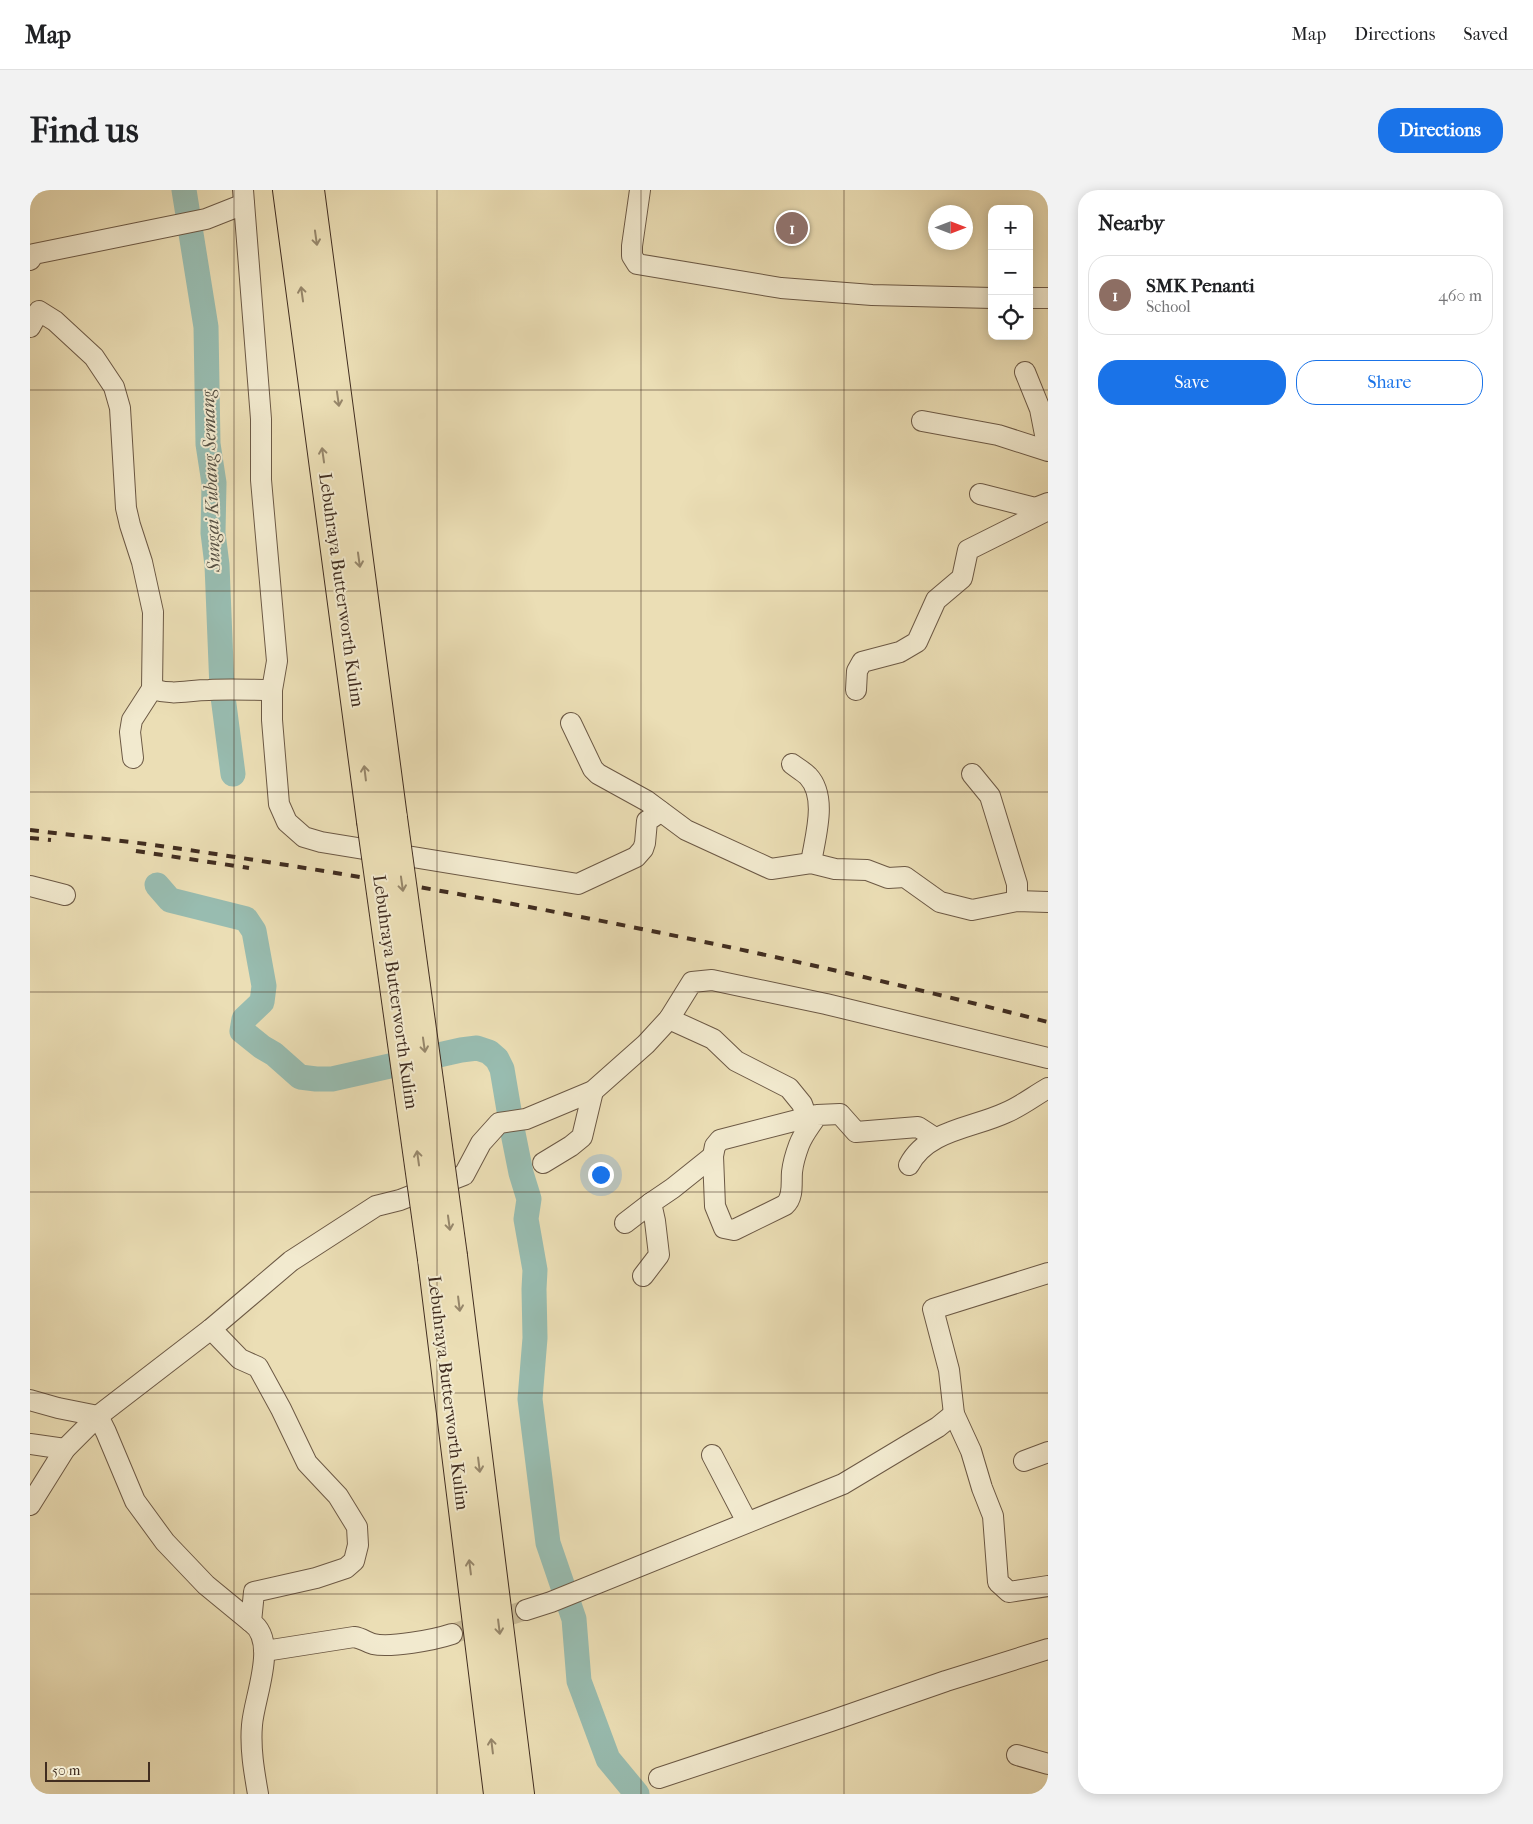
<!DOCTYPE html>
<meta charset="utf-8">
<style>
body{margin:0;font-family:"IM FELL French Canon",serif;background:#f2f2f2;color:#202124}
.controls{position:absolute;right:15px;top:15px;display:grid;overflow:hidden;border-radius:10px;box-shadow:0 2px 12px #0003}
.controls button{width:45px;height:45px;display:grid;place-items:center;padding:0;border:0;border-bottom:1px solid #e0e0e0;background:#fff;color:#202124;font:25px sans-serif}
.compass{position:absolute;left:898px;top:15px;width:45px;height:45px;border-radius:50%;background:#fff;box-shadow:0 2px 12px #0003;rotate:90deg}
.scale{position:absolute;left:15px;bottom:12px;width:105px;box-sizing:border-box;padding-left:5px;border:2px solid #412d20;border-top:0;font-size:14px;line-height:18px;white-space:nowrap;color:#412d20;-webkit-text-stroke:4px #f2eacf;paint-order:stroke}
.you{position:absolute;left:570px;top:984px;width:18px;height:18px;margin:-12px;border:4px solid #fff;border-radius:50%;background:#1a73e8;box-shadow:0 0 0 8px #1a73e833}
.badge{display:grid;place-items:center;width:32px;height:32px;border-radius:50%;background:#1a73e8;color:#fff;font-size:16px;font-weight:700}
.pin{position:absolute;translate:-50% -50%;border:2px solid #fff;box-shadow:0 1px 5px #0006}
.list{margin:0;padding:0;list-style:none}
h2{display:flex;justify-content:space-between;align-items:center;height:65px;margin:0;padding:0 20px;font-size:21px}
h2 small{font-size:16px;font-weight:400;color:#757577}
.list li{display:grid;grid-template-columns:32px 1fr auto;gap:15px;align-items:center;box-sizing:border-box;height:80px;margin:0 10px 10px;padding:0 10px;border:1px solid #e0e0e0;border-radius:20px}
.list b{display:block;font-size:19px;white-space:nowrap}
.list p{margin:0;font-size:16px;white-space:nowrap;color:#757577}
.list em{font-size:16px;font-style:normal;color:#757577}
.actions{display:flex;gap:10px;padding:15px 20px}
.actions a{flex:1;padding:11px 0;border:1px solid #1a73e8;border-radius:20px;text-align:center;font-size:18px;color:#1a73e8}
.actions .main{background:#1a73e8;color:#fff}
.icon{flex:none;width:28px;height:28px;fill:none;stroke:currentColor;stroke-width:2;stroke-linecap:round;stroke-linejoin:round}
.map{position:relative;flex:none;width:1018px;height:1604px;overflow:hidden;border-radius:20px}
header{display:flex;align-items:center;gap:30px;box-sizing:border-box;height:70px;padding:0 25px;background:#fff;border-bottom:1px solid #e0e0e0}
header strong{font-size:24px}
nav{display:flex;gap:28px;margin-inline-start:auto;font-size:18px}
.intro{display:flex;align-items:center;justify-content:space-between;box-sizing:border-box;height:120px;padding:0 30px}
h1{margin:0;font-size:35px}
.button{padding:12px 22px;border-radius:20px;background:#1a73e8;color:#fff;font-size:18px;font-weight:700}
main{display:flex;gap:30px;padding:0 30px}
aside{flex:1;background:#fff;border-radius:20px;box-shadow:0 2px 12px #0003}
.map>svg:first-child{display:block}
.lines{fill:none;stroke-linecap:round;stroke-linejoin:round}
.river{stroke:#98bcb0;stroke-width:25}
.minor-tunnel{stroke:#c9bb97;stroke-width:20;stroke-dasharray:20 10;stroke-linecap:butt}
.minor-casing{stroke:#6c5945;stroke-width:22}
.highway-casing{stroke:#412d20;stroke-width:30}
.minor{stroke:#f2eacf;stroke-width:20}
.highway{stroke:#ebdeb5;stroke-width:28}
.rail{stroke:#412d20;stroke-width:4;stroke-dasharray:9 9;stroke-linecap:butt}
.highway-bridge-casing{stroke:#412d20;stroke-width:30;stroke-linecap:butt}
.highway-bridge{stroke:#ebdeb5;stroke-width:28}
.oneway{stroke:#96866a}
.grid{fill:none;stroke:#412d20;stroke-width:1;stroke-opacity:0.55}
.labels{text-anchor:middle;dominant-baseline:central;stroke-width:4;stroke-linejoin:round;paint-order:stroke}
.street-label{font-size:18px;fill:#412d20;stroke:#f2eacf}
.water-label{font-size:19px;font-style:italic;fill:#575144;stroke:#f2eacf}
</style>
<header>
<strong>Map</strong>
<nav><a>Map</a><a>Directions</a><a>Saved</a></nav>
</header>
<div class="intro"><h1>Find us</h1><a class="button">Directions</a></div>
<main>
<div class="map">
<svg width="1018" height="1604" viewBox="0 0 1018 1604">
<rect width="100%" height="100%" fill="#ebdeb5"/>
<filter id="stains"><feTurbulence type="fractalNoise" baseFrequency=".004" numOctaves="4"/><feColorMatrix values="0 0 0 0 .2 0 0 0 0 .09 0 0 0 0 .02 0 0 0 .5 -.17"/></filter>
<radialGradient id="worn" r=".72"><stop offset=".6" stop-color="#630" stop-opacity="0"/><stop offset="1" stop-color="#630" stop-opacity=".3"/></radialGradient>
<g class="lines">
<!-- river -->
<g class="river">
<polyline points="154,0 176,137 178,254 184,293 183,343 187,375 192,499 203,584"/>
<polyline points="127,695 140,710 216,729 224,741 234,796 232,812 214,829 212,841 232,857 244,864 270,887 286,889 302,889 431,860 447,858 459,862 467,869 472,879 482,938 491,983 499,1009 496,1029 505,1080 504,1099 505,1148 500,1209 518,1353 544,1429 549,1491 578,1569 607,1604"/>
</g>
<!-- minor-tunnel -->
<polyline class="minor-tunnel" points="422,1444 496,1420"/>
<defs>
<g id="minor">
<polyline points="213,0 231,229 231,290 247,471 242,500 242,530 249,614 257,632 274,647 291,652 548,694 606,667 613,659 615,653 617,631 629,623 630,621"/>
<polyline points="610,0 602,56 602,66 607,74 751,98 842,105 962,108"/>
<polyline points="0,70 4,64 176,29 214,14"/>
<polyline points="999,108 1018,108"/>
<polyline points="0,137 9,121 25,131 64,167 84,197 90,218 96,318 100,335 112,372 123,422 122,499"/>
<polyline points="995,182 1010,219 1018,260"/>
<polyline points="892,231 968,245 1018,261"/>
<polyline points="950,304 1005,318 1018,313"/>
<polyline points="826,500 827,481 832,472 870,462 887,452 906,410 932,388 938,360 1018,320"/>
<polyline points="541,533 563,579 568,584 617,611 656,640 741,679 781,673 805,679 837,680 858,688 875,687 910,712 942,720 987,711 1018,712"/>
<path d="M103,568L100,542L102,530L122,499C145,506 157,500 179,500C200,499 221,500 242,500"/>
<path d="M762,574C767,578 773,581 778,586C798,607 785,647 781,673"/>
<polyline points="942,584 960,606 987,694 987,711"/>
<polyline points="0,696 35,705"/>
<polyline points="639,829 683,849 706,871 759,898 772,914 777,928"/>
<path d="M787,925L690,950L685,956L683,966L685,1016L694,1038L704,1040L755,1015C764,1007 761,993 762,982C763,973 766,963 769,955C773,944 781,935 787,925L810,924L826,942L888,937L905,948"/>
<polyline points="513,973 541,956 552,947 563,901"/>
<path d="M879,975C897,940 943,938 975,923C990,917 1004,906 1018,898"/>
<polyline points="595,1033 621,1013"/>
<polyline points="1018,1083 903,1119 919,1180 924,1224 941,1261 952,1298 963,1326 968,1392 979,1402 1018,1396"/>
<polyline points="613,1086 629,1065 625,1031 621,1013 643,998 683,966"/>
<path d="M181,1139L210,1169L228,1177L251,1219L277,1273L308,1306L327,1337L328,1355L324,1371L316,1378L286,1388L224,1402L221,1432C249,1451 224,1507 222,1535C220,1558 224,1581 228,1604"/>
<polyline points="0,1210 28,1218 68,1226 76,1242 105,1311 135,1352 176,1395 221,1432"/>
<polyline points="0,1254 35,1259"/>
<polyline points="682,1265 717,1332"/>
<polyline points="994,1271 1018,1262"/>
<polyline points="0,1315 35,1259 68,1226 181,1139 261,1071 346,1016 370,1010 434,985 451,953 469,933 496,929 563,901 616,854 639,829 662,792 682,790 796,814 1018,868"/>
<polyline points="496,1420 521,1412 813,1294 908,1237 924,1224"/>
<path d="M235,1461L324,1447C332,1448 336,1452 343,1454C360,1458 404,1450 422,1444"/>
<polyline points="987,1565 1018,1574"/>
<polyline points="629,1588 801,1531 916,1491 1018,1459"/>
</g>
<g id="highway">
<polyline points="257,0 341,631"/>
<polyline points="280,0 363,628"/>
<polyline points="423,1066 490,1604"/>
<polyline points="402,1069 468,1604"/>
</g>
</defs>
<!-- minor casing -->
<use href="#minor" class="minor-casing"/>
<!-- highway casing -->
<use href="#highway" class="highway-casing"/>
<!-- minor -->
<use href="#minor" class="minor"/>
<!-- highway -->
<use href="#highway" class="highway"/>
<!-- rail -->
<g class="rail">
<path d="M0,640C48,646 97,651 145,658C439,701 730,758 1018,832"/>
<polyline points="0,648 21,650"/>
<polyline points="106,661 219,678"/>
</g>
<defs>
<g id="highway-bridge">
<polyline points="363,628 423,1066"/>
<polyline points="341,631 402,1069"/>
</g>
</defs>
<!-- highway-bridge casing -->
<use href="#highway-bridge" class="highway-bridge-casing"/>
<!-- highway-bridge -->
<use href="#highway-bridge" class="highway-bridge"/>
</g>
<!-- one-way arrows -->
<defs><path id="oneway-shaft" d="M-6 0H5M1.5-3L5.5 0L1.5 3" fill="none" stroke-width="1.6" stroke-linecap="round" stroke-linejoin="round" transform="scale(1.25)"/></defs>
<g class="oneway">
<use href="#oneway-shaft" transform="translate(286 48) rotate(82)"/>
<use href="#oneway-shaft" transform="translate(272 104) rotate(-98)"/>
<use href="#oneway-shaft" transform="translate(308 209) rotate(82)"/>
<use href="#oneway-shaft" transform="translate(293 265) rotate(-98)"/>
<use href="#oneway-shaft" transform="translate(329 370) rotate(82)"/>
<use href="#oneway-shaft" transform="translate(335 583) rotate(-97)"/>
<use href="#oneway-shaft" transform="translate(372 694) rotate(82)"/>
<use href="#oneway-shaft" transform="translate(394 855) rotate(82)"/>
<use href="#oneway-shaft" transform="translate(388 968) rotate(-98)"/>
<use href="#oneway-shaft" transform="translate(419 1033) rotate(82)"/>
<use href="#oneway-shaft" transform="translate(429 1114) rotate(83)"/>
<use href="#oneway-shaft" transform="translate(449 1275) rotate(83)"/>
<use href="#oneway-shaft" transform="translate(440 1377) rotate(-97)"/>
<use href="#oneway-shaft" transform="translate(469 1437) rotate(83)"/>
<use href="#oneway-shaft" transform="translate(462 1556) rotate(-97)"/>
</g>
<!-- grid -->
<path class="grid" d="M204,0V1604M407,0V1604M611,0V1604M814,0V1604M0,200H1018M0,401H1018M0,602H1018M0,802H1018M0,1002H1018M0,1203H1018M0,1404H1018"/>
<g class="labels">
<!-- street labels -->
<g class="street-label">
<text transform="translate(311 400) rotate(82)">Lebuhraya Butterworth Kulim</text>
<text transform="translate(365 802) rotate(82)">Lebuhraya Butterworth Kulim</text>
<text transform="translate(418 1203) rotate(83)">Lebuhraya Butterworth Kulim</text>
</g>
<!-- water labels -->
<g class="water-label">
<text transform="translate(181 291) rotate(-92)">Sungai Kubang Semang</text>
</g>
</g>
<rect width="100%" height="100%" filter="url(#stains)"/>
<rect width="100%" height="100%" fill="url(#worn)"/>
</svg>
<div class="controls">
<button>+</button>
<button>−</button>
<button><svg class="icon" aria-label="locate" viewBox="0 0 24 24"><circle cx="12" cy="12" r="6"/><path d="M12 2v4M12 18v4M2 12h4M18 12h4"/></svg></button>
</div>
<svg class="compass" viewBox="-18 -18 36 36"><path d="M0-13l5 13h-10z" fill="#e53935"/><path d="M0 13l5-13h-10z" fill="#757577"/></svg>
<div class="scale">50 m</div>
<div class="you"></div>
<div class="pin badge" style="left:762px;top:38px;background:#8d6e63">1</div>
</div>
<aside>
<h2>Nearby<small></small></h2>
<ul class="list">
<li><span class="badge" style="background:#8d6e63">1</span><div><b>SMK Penanti</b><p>School</p></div><em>460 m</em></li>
</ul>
<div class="actions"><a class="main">Save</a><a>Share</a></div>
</aside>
</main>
